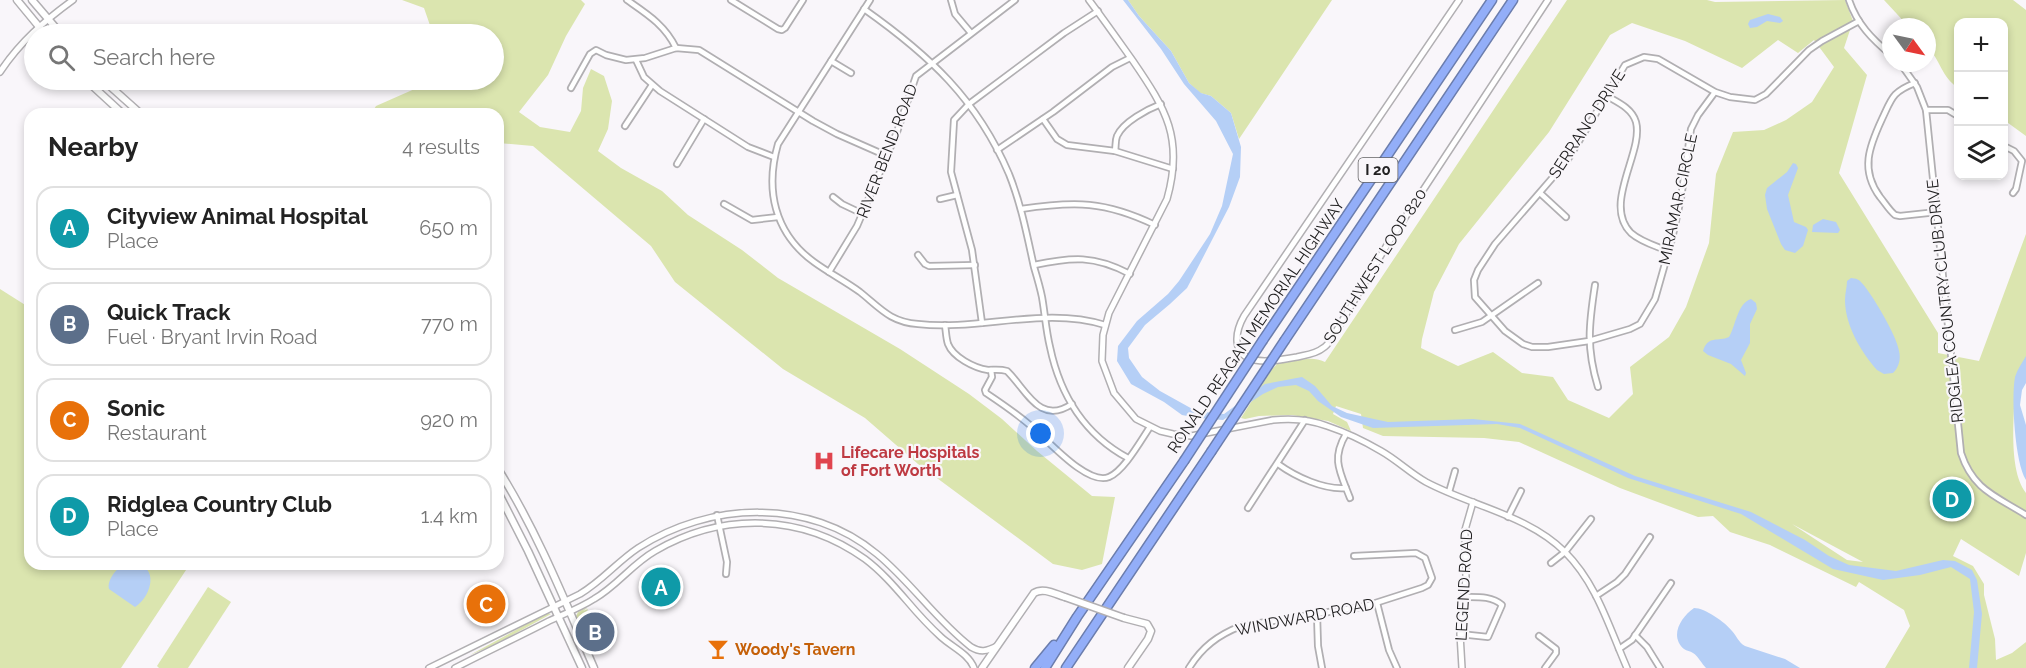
<!DOCTYPE html>
<meta charset="utf-8">
<style>
body{margin:0;font-family:Raleway,sans-serif;background:#f6f6f6;color:#222}
.controls{position:absolute;right:18px;top:18px;display:grid;overflow:hidden;border-radius:12px;box-shadow:0 3px 9px #0003}
.controls button{width:54px;height:54px;display:grid;place-items:center;padding:0;border:0;border-bottom:2px solid #e0e0e0;background:#fff;color:#222;font:30px sans-serif}
.compass{position:absolute;left:1882px;top:18px;width:54px;height:54px;border-radius:50%;background:#fff;box-shadow:0 3px 9px #0003;rotate:123deg}
.you{position:absolute;left:1041px;top:434px;width:21px;height:21px;margin:-15px;border:4px solid #fff;border-radius:50%;background:#1a73e8;box-shadow:0 0 0 9px #1a73e833}
.badge{display:grid;place-items:center;width:39px;height:39px;border-radius:50%;background:#0f766e;color:#fff;font-size:20px;font-weight:700}
.pin{position:absolute;translate:-50% -50%;border:3px solid #fff;box-shadow:0 2px 6px #0006}
.list{margin:0;padding:0;list-style:none}
h2{display:flex;justify-content:space-between;align-items:center;height:78px;margin:0;padding:0 24px;font-size:26px}
h2 small{font-size:20px;font-weight:400;color:#767676}
.list li{display:grid;grid-template-columns:39px 1fr auto;gap:18px;align-items:center;box-sizing:border-box;height:84px;margin:0 12px 12px;padding:0 12px;border:2px solid #e0e0e0;border-radius:18px}
.list b{display:block;font-size:22px;white-space:nowrap}
.list p{margin:0;font-size:20px;white-space:nowrap;color:#767676}
.list em{font-size:20px;font-style:normal;color:#767676}
.icon{flex:none;width:33px;height:33px;fill:none;stroke:currentColor;stroke-width:2;stroke-linecap:round;stroke-linejoin:round}
.map{position:relative;flex:none;width:2026px;height:668px;overflow:hidden}
.search{position:absolute;background:#fff;box-shadow:0 3px 9px #0003;left:24px;top:24px;width:480px;height:66px;display:flex;align-items:center;gap:15px;box-sizing:border-box;padding:0 21px;border-radius:33px;color:#767676;font-size:22px}
.panel{position:absolute;background:#fff;box-shadow:0 3px 9px #0003;left:24px;top:108px;width:480px;height:462px;border-radius:18px}
.map>svg:first-child{display:block}
.green{fill:#dbe5af;fill-rule:evenodd}
.water{fill:#b5cff6}
.lines{fill:none;stroke-linecap:round;stroke-linejoin:round}
.minor-casing{stroke:#b1afb2;stroke-width:8}
.tertiary-casing{stroke:#b1afb2;stroke-width:8}
.secondary-casing{stroke:#b1afb2;stroke-width:9}
.motorway-casing{stroke:#6b7dad;stroke-width:11}
.minor{stroke:#fff;stroke-width:4.5}
.tertiary{stroke:#fff;stroke-width:5}
.secondary{stroke:#fff;stroke-width:6}
.motorway{stroke:#93aef8;stroke-width:8}
.secondary-bridge-casing{stroke:#b1afb2;stroke-width:9;stroke-linecap:butt}
.motorway-bridge-casing{stroke:#6b7dad;stroke-width:11;stroke-linecap:butt}
.secondary-bridge{stroke:#fff;stroke-width:6}
.motorway-bridge{stroke:#93aef8;stroke-width:8}
.labels{text-anchor:middle;dominant-baseline:central;stroke-width:4.5;stroke-linejoin:round;paint-order:stroke}
.shield{fill:#f9f6fa;stroke:#626163;stroke-width:1.5}
.shield-label{font-size:15px;font-weight:bold;fill:#222122}
.street-label{font-size:16px;fill:#222122;stroke:#f9f6fa}
.health-label{font-size:16px;font-weight:bold;fill:#be3a42;stroke:#f9f6fa;text-anchor:start}
.food-label{font-size:16px;font-weight:bold;fill:#c56008;stroke:#f9f6fa;text-anchor:start}
</style>
<div class="map">
<svg width="2026" height="668" viewBox="0 0 2026 668">
<rect width="100%" height="100%" fill="#f9f6fa"/>
<!-- green -->
<g class="green">
<polygon points="402,0 581,0 585,4 566,36 548,75 519,112 540,127 570,132 581,111 583,88 591,69 604,76 612,101 608,129 598,151 621,168 662,191 688,215 742,250 778,278 900,349 969,394 1002,419 1037,451 1092,496 1115,497 1102,564 1082,570 1053,564 918,464 865,418 783,369 675,282 651,246 533,146 498,143 498,114 371,114 376,106 435,80 494,80 494,34 433,34 424,8"/>
<polygon points="1128,0 1332,0 1239,139 1231,113 1211,96 1200,93 1189,83 1171,51 1139,16"/>
<path d="M1567,0H1707L1715,2L1845,0L1853,21L1844,48L1867,75L1839,173L1938,333V353L1979,361L2026,234V378L2015,389C2014,417 2008,470 2026,493V553L2019,576L1961,539L1953,556L1973,566L1984,584V595L1995,639L1996,660L2012,653L2026,642V668H1885L1910,626L1904,610L1859,582L1856,587L1770,545L1730,532L1713,516L1698,517L1620,488L1519,442L1484,438L1383,436L1363,428L1361,414L1336,406L1333,414L1347,422L1351,431L1328,421L1292,415L1259,416L1245,419L1241,418L1272,369L1278,363C1294,363 1309,354 1325,362ZM1632,23L1685,41L1742,68L1778,40L1798,53L1814,40L1834,67L1812,102L1786,120L1764,130L1733,132L1716,174L1709,243L1686,307L1669,337L1630,367L1633,394L1609,418L1568,400L1553,377L1522,373L1493,352L1458,366L1421,348L1422,339L1434,292L1459,244L1549,132L1610,35ZM1792,524L1863,562L1847,560Z"/>
<path d="M1884,0H2013L2026,10V136L2004,120V22H1958V88C1941,76 1941,61 1927,46V27H1909Z"/>
<polygon points="0,289 30,308 30,564 190,564 121,668 0,668"/>
<polygon points="208,587 231,602 188,668 159,668 157,666"/>
<polygon points="586,608 587,608 583,611 588,609 584,619 595,643 593,648 591,645 590,646 576,616 578,612"/>
<polygon points="547,613 551,614 494,645 470,655"/>
</g>
<!-- water -->
<g class="water">
<polygon points="1123,0 1128,0 1139,16 1171,51 1189,83 1201,93 1211,96 1231,113 1241,147 1240,177 1229,207 1196,271 1187,288 1170,304 1145,325 1128,348 1129,358 1142,377 1160,391 1196,411 1224,414 1265,384 1302,377 1315,386 1332,406 1347,413 1374,419 1388,422 1473,419 1520,424 1635,476 1751,512 1805,540 1829,556 1849,565 1896,571 1943,560 1955,561 1972,570 1977,580 1982,614 1977,668 1969,668 1974,612 1970,579 1951,567 1920,575 1883,580 1833,569 1741,514 1628,478 1520,428 1497,424 1373,428 1341,417 1318,401 1309,391 1296,385 1278,387 1263,394 1223,420 1198,418 1182,415 1164,402 1131,384 1117,361 1118,346 1137,321 1168,294 1179,281 1210,234 1222,206 1233,154 1216,121 1184,84 1161,49"/>
<polygon points="1768,14 1780,17 1783,21 1780,23 1767,21 1757,27 1750,28 1748,24 1750,20"/>
<polygon points="1793,163 1796,164 1798,168 1788,195 1794,222 1806,227 1808,230 1803,246 1795,253 1785,250 1781,244 1767,209 1765,195 1767,188 1787,172"/>
<polygon points="1823,219 1836,222 1840,230 1838,233 1812,232 1813,225"/>
<path d="M1851,278C1856,279 1856,278 1860,281C1870,290 1898,338 1899,351C1901,359 1899,367 1893,373L1884,374L1877,370C1861,352 1845,325 1845,300C1845,293 1847,287 1847,281Z"/>
<path d="M1751,299L1756,303L1757,309L1750,324V343L1741,360L1746,373L1745,376L1731,364L1708,355L1703,351C1708,335 1718,342 1729,337C1736,325 1737,304 1751,299Z"/>
<path d="M2026,356V383L2022,390L2020,405L2026,425V480C2015,463 2011,398 2015,377C2017,370 2022,363 2026,356Z"/>
<path d="M124,564C128,564 134,563 138,564C160,570 149,599 135,607L109,589C107,580 116,569 124,564Z"/>
<path d="M1694,608C1705,608 1725,622 1732,631C1737,636 1738,642 1745,646L1785,659L1800,668H1706C1702,664 1698,656 1693,653C1690,651 1687,651 1684,649C1669,636 1681,617 1694,608Z"/>
</g>
<g class="lines">
<defs>
<g id="minor">
<path d="M627,0C647,14 665,25 676,48"/>
<polyline points="731,0 778,29 782,30 785,28 803,0"/>
<path d="M870,0L778,144C765,189 774,233 814,262C829,273 845,281 860,292C880,308 890,322 918,324C980,331 1045,306 1105,325"/>
<polyline points="951,0 955,14 971,33"/>
<path d="M1849,0C1857,24 1872,39 1891,55"/>
<path d="M864,9C929,55 977,99 1009,174C1021,204 1027,235 1034,267C1037,277 1040,287 1042,297C1045,314 1046,331 1050,347C1060,395 1085,435 1128,458"/>
<polyline points="636,60 644,77 660,91 748,147 774,157"/>
<polyline points="831,61 851,73"/>
<path d="M1900,63L1917,87L1926,110L1961,453C1973,490 1996,496 2026,515"/>
<path d="M1915,83C1892,92 1892,98 1882,119C1869,147 1860,170 1880,197C1885,203 1889,210 1895,215L1900,216L1937,212"/>
<polyline points="571,88 590,54 596,50 606,55 626,60 645,58 676,48 699,50 813,121 837,134 887,156"/>
<polyline points="1715,92 1698,115 1691,129 1681,198 1672,239 1655,299 1640,324 1630,329 1589,341 1548,347 1532,347 1523,344 1505,331 1475,297 1474,280 1478,270 1495,244 1567,161 1625,65 1644,57 1658,59 1715,92 1730,97 1755,100 1766,94 1809,50 1822,41 1859,21"/>
<path d="M1605,95C1617,102 1632,108 1636,122C1644,152 1602,204 1631,233C1641,242 1656,246 1668,251"/>
<polyline points="1926,110 1948,110 1958,116"/>
<polyline points="1043,119 1057,139 1067,145 1115,151 1173,169"/>
<polyline points="625,126 652,85"/>
<polyline points="2004,146 2014,151 2022,161 2016,189 2013,193"/>
<polyline points="997,150 1053,112 1112,67 1130,58"/>
<path d="M1115,151C1116,146 1115,141 1117,136C1123,122 1148,109 1161,104"/>
<polyline points="677,164 704,119"/>
<polyline points="1540,193 1566,217"/>
<polyline points="833,197 842,204 863,214"/>
<polyline points="940,199 957,195"/>
<polyline points="724,204 752,220 778,217"/>
<path d="M1021,209C1075,201 1105,201 1155,225"/>
<polyline points="918,255 925,264 929,266 975,265"/>
<path d="M1034,265C1072,257 1094,255 1130,274"/>
<polyline points="829,272 857,226 897,132 916,76 1015,0"/>
<path d="M1595,285C1589,324 1586,348 1598,387"/>
<polyline points="982,323 972,250 951,172 954,120 969,104 1064,33 1098,11"/>
<path d="M945,325C946,331 946,338 948,344C953,357 974,368 988,370C995,370 1000,369 1007,371C1026,389 1039,426 1072,404"/>
<polyline points="1455,330 1482,322 1538,283"/>
<path d="M991,370L992,377L985,390L986,393C1001,403 1017,414 1031,426C1047,439 1087,486 1109,477C1124,471 1141,440 1150,427"/>
<path d="M1346,434C1331,459 1340,472 1350,498"/>
<path d="M1278,464C1296,477 1324,490 1346,488"/>
<polyline points="1449,492 1455,471"/>
<polyline points="1248,508 1305,420"/>
<polyline points="717,515 727,562 726,574"/>
<polyline points="1508,517 1521,491"/>
<polyline points="1551,563 1565,552 1591,519"/>
<polyline points="1596,596 1617,582 1625,574 1650,537"/>
<polyline points="1377,603 1389,650 1397,668"/>
<polyline points="1317,614 1318,646 1322,668"/>
<path d="M1460,634L1488,637L1502,605C1492,596 1478,597 1464,597"/>
<polyline points="1635,635 1647,647 1660,668"/>
<polyline points="1539,636 1556,649 1556,653 1545,668"/>
<polyline points="1619,649 1632,640 1671,583"/>
<path d="M1189,668C1202,647 1218,635 1241,626L1366,606L1422,588L1428,585L1432,578L1425,558L1416,553L1354,556"/>
</g>
<g id="tertiary">
<path d="M1089,0C1104,20 1118,40 1133,61C1166,109 1184,139 1167,199L1109,313L1103,335L1102,361L1114,393L1136,419L1160,431L1173,434L1191,436L1273,420C1292,418 1309,419 1327,426C1345,432 1364,441 1381,451C1397,460 1410,473 1426,482C1471,506 1528,515 1565,552C1597,584 1609,627 1627,668"/>
<path d="M1459,0L1244,316C1235,332 1231,355 1255,360C1268,363 1284,359 1297,357C1305,355 1316,354 1323,348C1327,346 1330,341 1332,338L1387,245L1548,0"/>
<path d="M0,72C20,42 44,21 73,0"/>
<path d="M429,668L580,594C602,581 617,562 638,548C709,502 809,497 877,554C911,582 936,620 971,647C981,653 987,651 997,646"/>
<path d="M455,668C486,652 518,637 549,621C564,614 580,608 594,599C617,586 632,564 655,551C722,512 801,513 865,559C881,571 894,586 907,601C918,614 929,626 941,637C952,647 969,654 974,668"/>
<polyline points="1462,668 1460,634 1466,578 1465,530 1473,502"/>
</g>
<g id="secondary">
<polyline points="17,0 45,34"/>
<polyline points="32,0 61,34"/>
<polyline points="86,80 123,114"/>
<polyline points="103,80 141,114"/>
<path d="M498,469C537,531 565,601 594,668"/>
<polyline points="498,492 528,551 582,668"/>
<polyline points="1124,618 1147,624 1151,631 1148,639 1128,668"/>
<path d="M982,668L1034,593C1043,587 1055,594 1065,597"/>
</g>
<g id="motorway">
<polyline points="1263,340 1492,0"/>
<polyline points="1285,340 1513,0"/>
<polyline points="1035,668 1054,645"/>
<polyline points="1045,668 1077,617 1184,461"/>
<polyline points="1066,668 1211,452"/>
</g>
</defs>
<!-- minor casing -->
<use href="#minor" class="minor-casing"/>
<!-- tertiary casing -->
<use href="#tertiary" class="tertiary-casing"/>
<!-- secondary casing -->
<use href="#secondary" class="secondary-casing"/>
<!-- motorway casing -->
<use href="#motorway" class="motorway-casing"/>
<!-- minor -->
<use href="#minor" class="minor"/>
<!-- tertiary -->
<use href="#tertiary" class="tertiary"/>
<!-- secondary -->
<use href="#secondary" class="secondary"/>
<!-- motorway -->
<use href="#motorway" class="motorway"/>
<defs>
<polyline id="secondary-bridge" points="1065,597 1124,618"/>
<g id="motorway-bridge">
<polyline points="1211,452 1285,340"/>
<polyline points="1184,461 1263,340"/>
</g>
</defs>
<!-- secondary-bridge casing -->
<use href="#secondary-bridge" class="secondary-bridge-casing"/>
<!-- motorway-bridge casing -->
<use href="#motorway-bridge" class="motorway-bridge-casing"/>
<!-- secondary-bridge -->
<use href="#secondary-bridge" class="secondary-bridge"/>
<!-- motorway-bridge -->
<use href="#motorway-bridge" class="motorway-bridge"/>
</g>
<!-- icons -->
<defs>
<symbol id="hospital-bare" viewBox="-9 -9 18 18"><path d="M-5-5h3v3.5h4V-5h3V5h-3V1.5h-4V5h-3Z" fill="#e0444e" stroke="#f9f6fa" stroke-width="2.5" paint-order="stroke"/></symbol>
<symbol id="bar-bare" viewBox="-9 -9 18 18"><path d="M-6-5H6L.8 .8V4.5H3.5V6h-7V4.5H-.8V.8Z" fill="#e8710a" stroke="#f9f6fa" stroke-width="2.5" paint-order="stroke"/></symbol>
</defs>
<g fill-rule="evenodd">
<use href="#hospital-bare" x="809" y="446" width="30" height="30"/>
<use href="#bar-bare" x="703" y="634" width="30" height="30"/>
</g>
<g class="labels">
<!-- shield labels -->
<rect class="shield" x="1358.5" y="158" width="39" height="24" rx="4.5"/>
<g class="shield-label">
<text x="1378" y="170">I 20</text>
</g>
<!-- street labels -->
<g class="street-label">
<text transform="translate(1587 124) rotate(-57)">SERRANO DRIVE</text>
<text transform="translate(887 151) rotate(-69)">RIVER BEND ROAD</text>
<text transform="translate(1678 199) rotate(-78)">MIRAMAR CIRCLE</text>
<text transform="translate(1375 266) rotate(-58)">SOUTHWEST LOOP 820</text>
<text transform="translate(1945 301) rotate(-96)">RIDGLEA COUNTRY CLUB DRIVE</text>
<text transform="translate(1256 326) rotate(-56)">RONALD REAGAN MEMORIAL HIGHWAY</text>
<text transform="translate(1464 585) rotate(-87)">LEGEND ROAD</text>
<text transform="translate(1305 617) rotate(-11)">WINDWARD ROAD</text>
</g>
<!-- health labels -->
<g class="health-label">
<text x="841" y="452">Lifecare Hospitals<tspan x="841" dy="18">of Fort Worth</tspan></text>
</g>
<!-- food labels -->
<g class="food-label">
<text x="735" y="649">Woody's Tavern</text>
</g>
</g>
</svg>
<div class="controls">
<button>+</button>
<button>−</button>
<button><svg class="icon" aria-label="layers" viewBox="0 0 24 24"><path d="M12 4l9 5-9 5-9-5zM3 14l9 5 9-5"/></svg></button>
</div>
<svg class="compass" viewBox="-18 -18 36 36"><path d="M0-13l5 13h-10z" fill="#e53935"/><path d="M0 13l5-13h-10z" fill="#767676"/></svg>
<div class="you"></div>
<div class="pin badge" style="left:661px;top:587px;background:#0f9aa8">A</div>
<div class="pin badge" style="left:595px;top:632px;background:#5c6f8a">B</div>
<div class="pin badge" style="left:486px;top:604px;background:#e8710a">C</div>
<div class="pin badge" style="left:1952px;top:499px;background:#0f9aa8">D</div>
<div class="search"><svg class="icon" aria-label="search" viewBox="0 0 24 24"><circle cx="10" cy="10" r="6"/><path d="M15 15l6 6"/></svg>Search here</div>
<section class="panel">
<h2>Nearby<small>4 results</small></h2>
<ul class="list">
<li><span class="badge" style="background:#0f9aa8">A</span><div><b>Cityview Animal Hospital</b><p>Place</p></div><em>650 m</em></li>
<li><span class="badge" style="background:#5c6f8a">B</span><div><b>Quick Track</b><p>Fuel · Bryant Irvin Road</p></div><em>770 m</em></li>
<li><span class="badge" style="background:#e8710a">C</span><div><b>Sonic</b><p>Restaurant</p></div><em>920 m</em></li>
<li><span class="badge" style="background:#0f9aa8">D</span><div><b>Ridglea Country Club</b><p>Place</p></div><em>1.4 km</em></li>
</ul>
</section>
</div>
